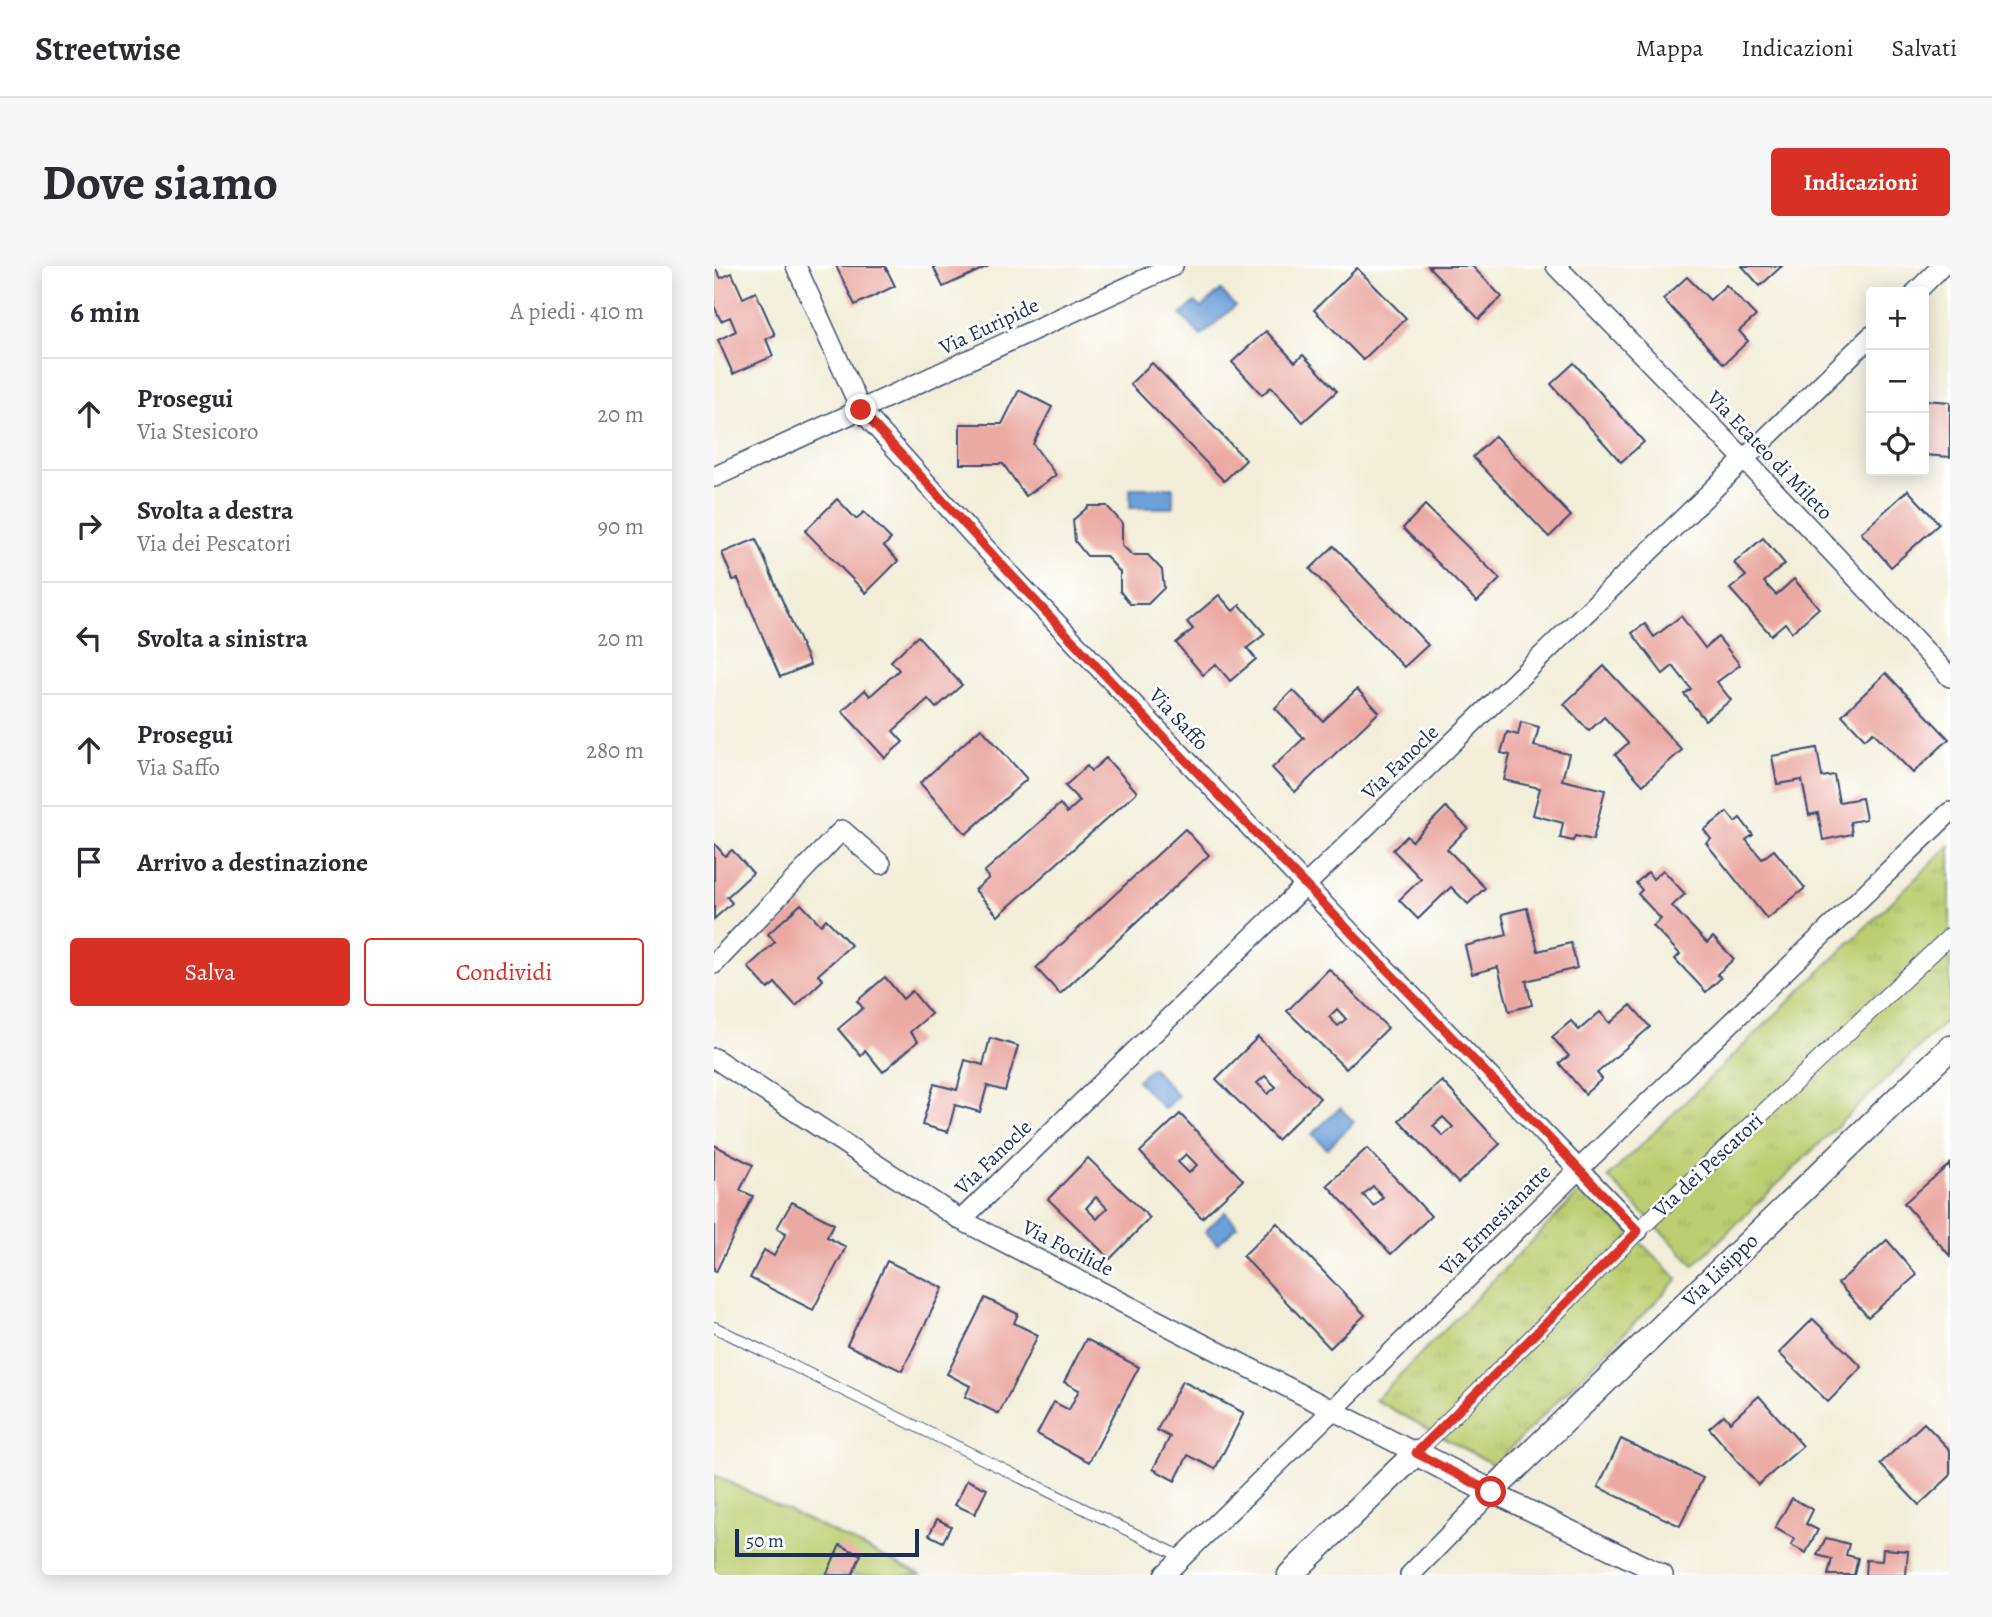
<!DOCTYPE html>
<html lang="it">
<meta charset="utf-8">
<style>
body{margin:0;font-family:Alegreya,serif;background:#f7f7f7;color:#2b2b33}
.controls{position:absolute;right:21px;top:21px;display:grid;overflow:hidden;border-radius:7px;box-shadow:0 4px 18px #0003}
.controls button{width:63px;height:63px;display:grid;place-items:center;padding:0;border:0;border-bottom:2px solid #e1e1e2;background:#fff;color:#2b2b33;font:35px sans-serif}
.scale{position:absolute;left:21px;bottom:18px;width:184px;box-sizing:border-box;padding-left:7px;border:4px solid #1b2f5e;border-top:0;font-size:19px;line-height:24px;white-space:nowrap;color:#1b2f5e;-webkit-text-stroke:5px #fff;paint-order:stroke}
.stop{position:absolute;width:21px;height:21px;margin:-16px;border:5px solid #d93025;border-radius:50%;background:#fff}
.stop.end{background:#d93025;border-color:#fff;box-shadow:0 2px 7px #0008}
.list{margin:0;padding:0;list-style:none}
h2{display:flex;justify-content:space-between;align-items:center;height:91px;margin:0;padding:0 28px;font-size:30px}
h2 small{font-size:23px;font-weight:400;color:#7c7c81}
.list li{display:grid;grid-template-columns:46px 1fr auto;gap:21px;align-items:center;box-sizing:border-box;height:112px;padding:0 28px;border-top:2px solid #e1e1e2}
.list b{display:block;font-size:26px;white-space:nowrap}
.list p{margin:0;font-size:23px;white-space:nowrap;color:#7c7c81}
.list em{font-size:23px;font-style:normal;color:#7c7c81}
.actions{display:flex;gap:14px;padding:21px 28px}
.actions a{flex:1;padding:16px 0;border:2px solid #d93025;border-radius:7px;text-align:center;font-size:24px;color:#d93025}
.actions .main{background:#d93025;color:#fff}
.icon{flex:none;width:38px;height:38px;fill:none;stroke:currentColor;stroke-width:2;stroke-linecap:round;stroke-linejoin:round}
.map{position:relative;flex:none;width:1236px;height:1309px;overflow:hidden;border-radius:7px}
header{display:flex;align-items:center;gap:42px;box-sizing:border-box;height:98px;padding:0 35px;background:#fff;border-bottom:2px solid #e1e1e2}
header strong{font-size:33px}
nav{display:flex;gap:38px;margin-inline-start:auto;font-size:24px}
.intro{display:flex;align-items:center;justify-content:space-between;box-sizing:border-box;height:168px;padding:0 42px}
h1{margin:0;font-size:49px}
.button{padding:18px 32px;border-radius:7px;background:#d93025;color:#fff;font-size:24px;font-weight:700}
main{display:flex;gap:42px;padding:0 42px}
aside{flex:1;background:#fff;border-radius:7px;box-shadow:0 4px 18px #0003}
.map>svg:first-child{display:block}
.grass{fill:url(#grass-tufts);stroke:#6c7e68;stroke-width:2}
.garden{fill:#bcce71;stroke:#6c7e68;stroke-width:2}
.water{fill:#6ca0d8;stroke:#44689b;stroke-width:2}
.building{fill:#eba9a3;fill-rule:evenodd}
.lines{fill:none;stroke-linecap:round;stroke-linejoin:round}
.service-casing{stroke:#3b4c70;stroke-width:12}
.pedestrian-casing{stroke:#3b4c70;stroke-width:18}
.minor-casing{stroke:#3b4c70;stroke-width:22}
.tertiary-casing{stroke:#3b4c70;stroke-width:27}
.service{stroke:#fff;stroke-width:10}
.pedestrian{stroke:#fff;stroke-width:16}
.minor{stroke:#fff;stroke-width:19}
.tertiary{stroke:#fff;stroke-width:24}
.route{stroke:#d93025;stroke-width:9}
.labels{text-anchor:middle;dominant-baseline:central;stroke-width:5;stroke-linejoin:round;paint-order:stroke}
.street-label{font-size:21px;fill:#1b2f5e;stroke:#fff}
</style>
<header>
<strong>Streetwise</strong>
<nav><a>Mappa</a><a>Indicazioni</a><a>Salvati</a></nav>
</header>
<div class="intro"><h1>Dove siamo</h1><a class="button">Indicazioni</a></div>
<main>
<aside>
<h2>6 min<small>A piedi · 410 m</small></h2>
<ul class="list">
<li><svg class="icon" aria-label="ahead" viewBox="0 0 24 24"><path d="M12 20V5M6 11l6-6 6 6"/></svg><div><b>Prosegui</b><p>Via Stesicoro</p></div><em>20 m</em></li>
<li><svg class="icon" aria-label="right" viewBox="0 0 24 24"><path d="M7 20v-9h11M14 6l5 5-5 5"/></svg><div><b>Svolta a destra</b><p>Via dei Pescatori</p></div><em>90 m</em></li>
<li><svg class="icon" aria-label="left" viewBox="0 0 24 24"><path d="M17 20v-9H6M10 6l-5 5 5 5"/></svg><div><b>Svolta a sinistra</b></div><em>20 m</em></li>
<li><svg class="icon" aria-label="ahead" viewBox="0 0 24 24"><path d="M12 20V5M6 11l6-6 6 6"/></svg><div><b>Prosegui</b><p>Via Saffo</p></div><em>280 m</em></li>
<li><svg class="icon" aria-label="arrive" viewBox="0 0 24 24"><path d="M6 21V4h12l-3 4 3 4H6"/></svg><div><b>Arrivo a destinazione</b></div></li>
</ul>
<div class="actions"><a class="main">Salva</a><a>Condividi</a></div>
</aside>
<div class="map">
<svg width="1236" height="1309" viewBox="0 0 1236 1309">
<defs>
<pattern id="grass-tufts" width="24" height="20" patternUnits="userSpaceOnUse" patternTransform="scale(1.75)"><rect width="24" height="20" fill="#bcce71"/><path d="M3 7l-1-3M5 7V3M7 7l1-3M15 17l-1-3M17 17v-4M19 17l1-3" fill="none" stroke="#a1b164"/></pattern>
</defs>
<rect width="100%" height="100%" fill="#fff"/>
<filter id="ink" filterUnits="userSpaceOnUse"><feTurbulence type="fractalNoise" baseFrequency=".0143" numOctaves="2"/><feDisplacementMap in="SourceGraphic" scale="14" xChannelSelector="R" yChannelSelector="G"/><feConvolveMatrix kernelMatrix="1 2 1 2 8 2 1 2 1" color-interpolation-filters="sRGB"/></filter>
<filter id="wash" filterUnits="userSpaceOnUse"><feTurbulence type="fractalNoise" baseFrequency=".00686" numOctaves="4" result="noise"/><feDisplacementMap in="SourceGraphic" scale="28" xChannelSelector="R" yChannelSelector="G"/><feGaussianBlur stdDeviation="1.57" result="paint"/><feColorMatrix in="noise" values="0 0 0 0 0 0 0 0 0 0 0 0 0 0 0 0 0 1.4 0 .05"/><feComposite in="paint" operator="in"/></filter>
<g filter="url(#wash)">
<rect width="100%" height="100%" fill="#f2eed9"/>
<!-- grass -->
<g class="grass">
<polygon points="1236,579 1236,751 980,999 894,911"/>
<polygon points="870,922 964,1013 780,1199 661,1134"/>
</g>
<!-- garden -->
<polygon class="garden" points="0,1209 208,1309 0,1309"/>
<!-- water -->
<g class="water">
<polygon points="507,24 521,40 487,70 467,49 481,36 487,42"/>
<rect x="416" y="222" width="43" height="20"/>
<polygon points="438,801 464,830 450,843 423,814"/>
<polygon points="626,842 640,856 613,883 598,868"/>
<polygon points="511,946 524,960 503,978 491,965"/>
</g>
<g id="blocks">
<!-- building -->
<g class="building">
<polygon points="0,0 7,12 18,7 29,32 42,26 61,69 52,73 59,90 19,108 4,74 22,65 16,51 7,55 0,40"/>
<polygon points="122,0 171,0 181,20 141,39"/>
<polygon points="219,0 275,0 229,21"/>
<polygon points="714,0 758,0 788,31 765,53"/>
<polygon points="1028,0 1068,0 1046,20"/>
<polygon points="643,2 692,52 649,94 600,44"/>
<polygon points="973,11 996,34 1012,19 1042,50 1025,65 1034,75 1010,98 949,33"/>
<polygon points="552,65 581,96 589,89 623,125 589,156 557,121 548,129 518,96"/>
<polygon points="438,97 532,194 510,215 416,118"/>
<polygon points="860,97 930,176 907,196 837,118"/>
<polygon points="305,124 338,141 319,178 342,209 312,230 289,198 246,198 246,158 288,158"/>
<polygon points="1210,134 1236,136 1236,191 1210,189"/>
<polygon points="781,170 857,250 835,271 759,191"/>
<polygon points="1194,224 1225,258 1177,301 1147,267"/>
<polygon points="123,233 142,253 150,246 177,273 170,280 184,295 152,327 91,265"/>
<polygon points="711,239 786,313 763,336 689,262"/>
<polygon points="375,240 393,240 408,257 408,279 418,289 434,289 448,304 450,322 434,338 416,338 406,325 406,306 392,290 373,290 361,275 359,254"/>
<polygon points="1049,272 1071,298 1050,316 1062,329 1080,313 1105,342 1078,366 1071,357 1057,369 1016,323 1032,310 1020,297"/>
<polygon points="42,273 96,399 66,411 24,313 19,314 8,287"/>
<polygon points="620,280 714,379 690,401 596,303"/>
<polygon points="505,329 519,345 526,339 551,368 533,382 542,393 516,415 502,398 489,409 462,377 479,363 473,356"/>
<polygon points="967,350 991,382 1004,371 1026,399 1003,416 1017,434 991,454 970,428 977,423 959,400 949,408 918,367 931,358 940,371"/>
<polygon points="204,370 248,419 222,442 214,433 179,465 189,476 171,492 128,445 151,424 156,430 185,404 177,395"/>
<polygon points="890,400 968,484 929,519 901,489 914,477 890,451 875,465 850,438"/>
<polygon points="1172,407 1235,473 1199,507 1159,466 1151,473 1128,449"/>
<polygon points="643,423 665,446 581,526 558,502 590,472 561,442 579,424 609,455"/>
<polygon points="807,456 825,461 820,480 855,488 848,514 891,524 879,574 861,570 859,575 846,572 849,557 819,549 826,522 790,514 796,489 787,487 793,466 804,469"/>
<polygon points="267,462 313,513 252,568 206,517"/>
<polygon points="1103,482 1108,511 1120,509 1125,536 1148,532 1152,553 1136,556 1138,568 1109,574 1104,547 1095,549 1088,514 1063,518 1058,490"/>
<polygon points="392,492 423,526 284,650 261,624 275,612 270,606 346,538 353,547 366,535 351,520 373,500 377,505"/>
<polygon points="732,541 754,562 733,583 771,622 754,638 737,621 704,653 685,634 707,613 679,584 693,570 698,575"/>
<polygon points="1013,546 1021,556 1026,552 1039,569 1032,574 1048,593 1060,584 1091,622 1053,653 992,577 997,573 990,564"/>
<polygon points="471,563 495,589 346,728 322,702"/>
<polygon points="0,577 11,590 18,584 39,607 13,631 18,637 0,653"/>
<polygon points="949,604 971,628 958,640 993,677 999,671 1020,693 1003,708 1007,712 992,726 961,693 966,688 939,660 947,653 924,628 928,624 922,617 934,606 939,613"/>
<polygon points="87,638 107,659 112,653 137,679 104,709 109,714 82,740 61,717 54,723 34,701 61,676 54,668"/>
<polygon points="813,642 824,685 857,677 863,702 812,715 818,739 795,745 784,701 758,708 751,680 793,669 788,648"/>
<path d="M615,703L674,762L632,803L573,745ZM623,743L632,753L624,760L615,751Z"/>
<polygon points="171,711 189,733 198,725 217,748 196,766 204,775 169,806 151,784 147,790 124,763 149,742 143,735"/>
<polygon points="917,739 936,761 883,807 888,813 871,828 845,797 855,790 838,771 857,755 865,764 886,746 896,757"/>
<path d="M544,771L606,832L563,874L502,813ZM551,810L562,821L554,828L543,817Z"/>
<polygon points="276,772 304,780 291,825 273,820 266,846 241,839 234,866 208,859 220,818 243,824 251,794 269,799"/>
<path d="M728,815L786,878L744,917L685,854ZM729,851L739,861L729,870L719,860Z"/>
<path d="M466,848L529,914L488,952L426,886ZM472,888L483,899L475,907L464,896Z"/>
<polygon points="0,879 39,899 26,924 39,930 2,1006 0,1005"/>
<path d="M653,882L717,950L677,988L613,919ZM659,920L669,931L660,940L649,929Z"/>
<path d="M374,892L436,952L396,993L334,933ZM382,931L393,942L383,953L372,942Z"/>
<polygon points="1236,898 1236,990 1190,937"/>
<polygon points="78,936 120,958 113,971 132,981 99,1044 36,1012 50,984 60,990 72,967 63,962"/>
<polygon points="563,957 651,1049 616,1082 529,990"/>
<polygon points="1173,974 1203,1009 1154,1051 1124,1017"/>
<polygon points="173,995 229,1022 188,1105 133,1079"/>
<polygon points="271,1032 304,1048 300,1057 324,1069 285,1148 251,1131 256,1120 233,1108"/>
<polygon points="1099,1053 1148,1101 1114,1136 1065,1087"/>
<polygon points="372,1073 425,1101 375,1196 323,1168 340,1136 355,1144 365,1124 350,1116"/>
<polygon points="468,1115 530,1147 501,1203 474,1189 461,1215 439,1203 456,1171 443,1164"/>
<polygon points="1045,1130 1089,1180 1044,1219 995,1162 1010,1149 1016,1156"/>
<polygon points="1210,1157 1236,1184 1236,1210 1205,1239 1166,1198"/>
<polygon points="907,1173 989,1212 966,1260 884,1221"/>
<polygon points="253,1214 273,1223 261,1248 241,1239"/>
<polygon points="1078,1232 1099,1244 1092,1258 1104,1264 1092,1287 1077,1279 1081,1273 1061,1262"/>
<polygon points="223,1253 237,1260 229,1276 215,1269"/>
<polygon points="1112,1272 1135,1278 1132,1289 1144,1292 1140,1309 1114,1309 1118,1293 1103,1289"/>
<polygon points="126,1279 147,1289 138,1309 112,1309"/>
<polygon points="1169,1283 1194,1285 1192,1309 1151,1309 1152,1294 1168,1295"/>
</g>
</g>
</g>
<g filter="url(#ink)">
<use href="#blocks" fill-opacity="0" stroke="#3b4c70" stroke-width="2"/>
<g class="lines">
<defs>
<polyline id="service" points="0,1061 468,1291"/>
<polyline id="pedestrian" points="702,1187 924,965 1236,670"/>
<g id="minor">
<polyline points="82,0 147,144 258,268 591,619 924,965"/>
<polyline points="842,0 1031,194 1236,411"/>
<polyline points="1202,26 1228,0"/>
<polyline points="0,211 459,0"/>
<polyline points="0,698 128,564 167,598"/>
<polyline points="0,792 247,954 702,1187"/>
<polyline points="247,954 1157,70"/>
<polyline points="450,1309 865,903 1236,546"/>
<polyline points="696,1309 777,1226 949,1309"/>
</g>
<polyline id="tertiary" points="576,1309 702,1187 777,1226 1236,782"/>
</defs>
<!-- service casing -->
<use href="#service" class="service-casing"/>
<!-- pedestrian casing -->
<use href="#pedestrian" class="pedestrian-casing"/>
<!-- minor casing -->
<use href="#minor" class="minor-casing"/>
<!-- tertiary casing -->
<use href="#tertiary" class="tertiary-casing"/>
<!-- service -->
<use href="#service" class="service"/>
<!-- pedestrian -->
<use href="#pedestrian" class="pedestrian"/>
<!-- minor -->
<use href="#minor" class="minor"/>
<!-- tertiary -->
<use href="#tertiary" class="tertiary"/>
</g>
</g>
<g class="lines" filter="url(#ink)">
<!-- route -->
<path class="route" d="M147,144C398,425 664,692 924,965L702,1187L777,1226"/>
</g>
<g class="labels">
<!-- street labels -->
<g class="street-label">
<text transform="translate(275 60) rotate(-25)">Via Euripide</text>
<text transform="translate(1056 189) rotate(46)">Via Ecateo di Mileto</text>
<text transform="translate(465 453) rotate(47)">Via Saffo</text>
<text transform="translate(686 496) rotate(-44)">Via Fanocle</text>
<text transform="translate(279 891) rotate(-44)">Via Fanocle</text>
<text transform="translate(994 899) rotate(-43)">Via dei Pescatori</text>
<text transform="translate(781 954) rotate(-45)">Via Ermesianatte</text>
<text transform="translate(354 982) rotate(27)">Via Focilide</text>
<text transform="translate(1006 1004) rotate(-44)">Via Lisippo</text>
</g>
</g>
</svg>
<div class="controls">
<button>+</button>
<button>−</button>
<button><svg class="icon" aria-label="locate" viewBox="0 0 24 24"><circle cx="12" cy="12" r="6"/><path d="M12 2v4M12 18v4M2 12h4M18 12h4"/></svg></button>
</div>
<div class="scale">50 m</div>
<div class="stop" style="left:777px;top:1226px"></div>
<div class="stop end" style="left:147px;top:144px"></div>
</div>
</main>
